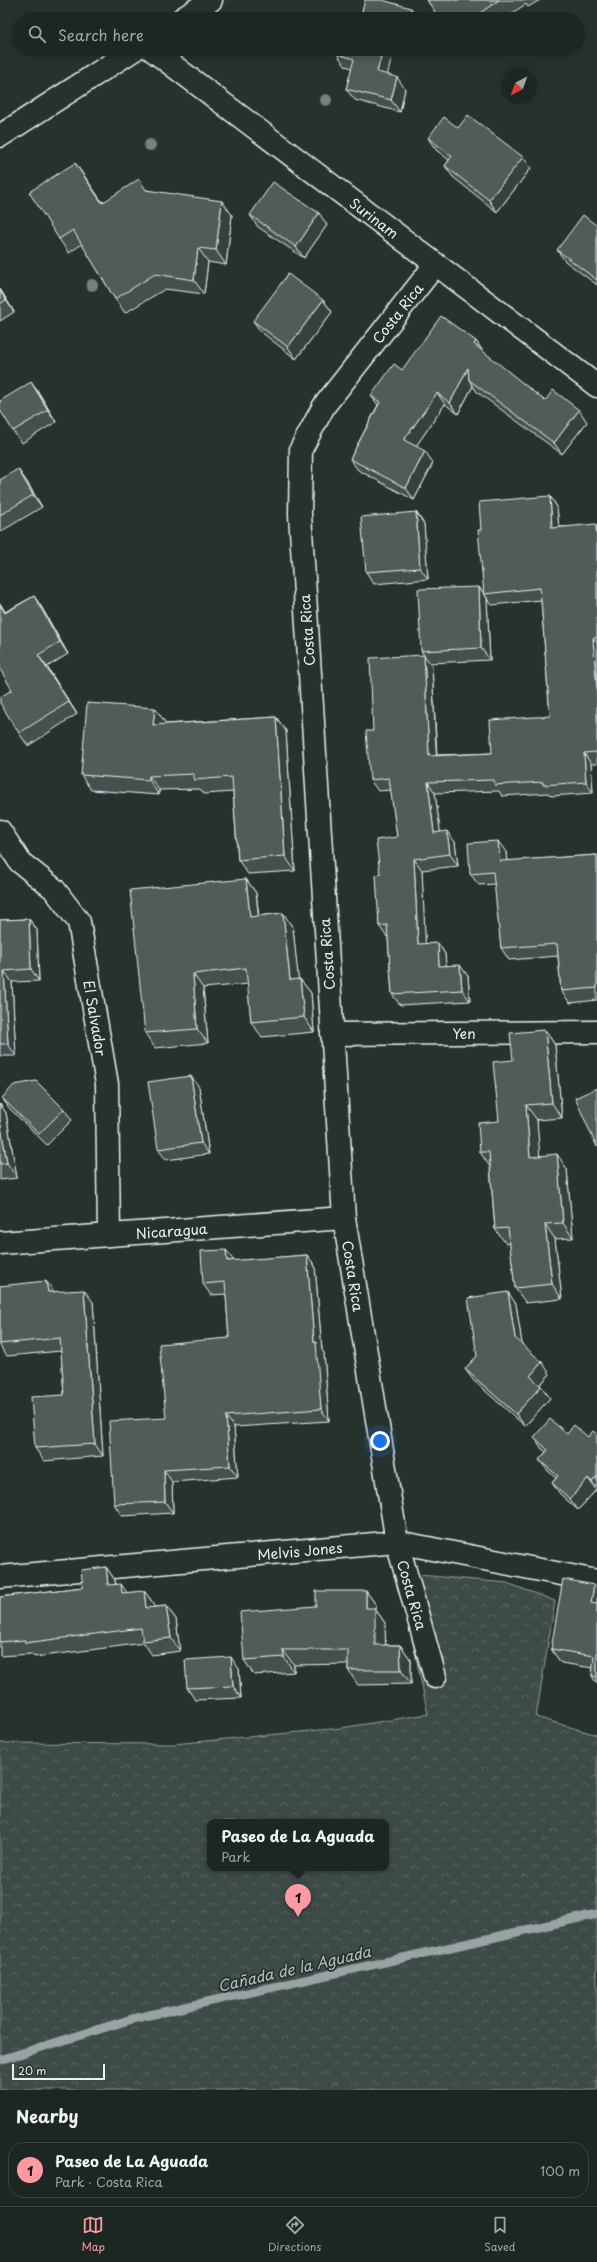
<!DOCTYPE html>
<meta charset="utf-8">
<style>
body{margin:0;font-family:"Playpen Sans",sans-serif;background:#252e2a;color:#f1f3f6}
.compass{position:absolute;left:501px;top:68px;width:36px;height:36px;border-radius:50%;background:#1c2622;box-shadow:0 2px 10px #0003;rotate:221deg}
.scale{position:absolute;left:12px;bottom:10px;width:93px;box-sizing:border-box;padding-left:4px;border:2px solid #e8f1f8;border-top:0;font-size:11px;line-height:14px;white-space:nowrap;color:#e8f1f8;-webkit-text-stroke:3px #26332d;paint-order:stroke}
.you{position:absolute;left:380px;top:1441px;width:14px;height:14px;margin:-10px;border:3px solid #fff;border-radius:50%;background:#1a73e8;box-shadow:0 0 0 6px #1a73e833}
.badge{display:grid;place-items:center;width:26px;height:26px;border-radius:50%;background:#ff9aa2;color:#111;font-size:13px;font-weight:700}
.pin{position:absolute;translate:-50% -33px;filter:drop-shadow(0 1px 2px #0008)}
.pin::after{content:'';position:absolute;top:21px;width:14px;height:12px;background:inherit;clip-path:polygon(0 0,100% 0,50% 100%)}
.popup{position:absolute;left:207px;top:1819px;width:182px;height:52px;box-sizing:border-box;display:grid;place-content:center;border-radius:8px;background:#1c2622;filter:drop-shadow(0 1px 3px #0005);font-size:13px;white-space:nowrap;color:#a0a5a5}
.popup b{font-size:15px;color:#f1f3f6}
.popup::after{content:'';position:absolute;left:50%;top:100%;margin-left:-8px;border:8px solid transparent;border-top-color:#1c2622}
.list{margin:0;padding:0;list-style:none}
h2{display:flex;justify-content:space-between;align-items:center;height:52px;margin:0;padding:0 16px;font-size:17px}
h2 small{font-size:13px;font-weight:400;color:#a0a5a5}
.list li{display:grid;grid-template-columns:26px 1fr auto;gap:12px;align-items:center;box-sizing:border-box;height:56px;margin:0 8px 8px;padding:0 8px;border:1px solid #3a4340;border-radius:16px}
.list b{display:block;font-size:15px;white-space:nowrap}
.list p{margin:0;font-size:13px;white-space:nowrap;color:#a0a5a5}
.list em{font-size:13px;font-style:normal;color:#a0a5a5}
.icon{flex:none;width:22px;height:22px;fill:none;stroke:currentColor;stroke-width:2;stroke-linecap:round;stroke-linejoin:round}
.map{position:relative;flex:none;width:597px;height:2090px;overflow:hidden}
.search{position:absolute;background:#1c2622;box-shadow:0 2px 10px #0003;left:12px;right:12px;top:12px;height:44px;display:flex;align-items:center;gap:10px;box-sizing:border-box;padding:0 14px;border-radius:22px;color:#a0a5a5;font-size:15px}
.sheet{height:116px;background:#1c2622}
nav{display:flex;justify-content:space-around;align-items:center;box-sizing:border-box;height:56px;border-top:1px solid #3a4340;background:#1c2622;font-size:11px;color:#a0a5a5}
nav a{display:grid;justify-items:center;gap:2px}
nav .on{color:#ff9aa2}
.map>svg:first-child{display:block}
.park{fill:url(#park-crowns);stroke:#939ea0;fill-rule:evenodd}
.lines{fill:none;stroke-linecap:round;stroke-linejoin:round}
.stream{stroke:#98a3a5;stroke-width:9}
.minor-casing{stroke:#e8f1f8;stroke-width:25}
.tertiary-casing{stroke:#e8f1f8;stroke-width:25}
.minor{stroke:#26332d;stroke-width:22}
.tertiary{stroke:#26332d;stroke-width:22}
.tree{fill:#758080}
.wall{fill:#454f4d;stroke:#e8f1f8}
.shaded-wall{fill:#38403e;stroke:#e8f1f8}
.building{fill:#505c59;stroke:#e8f1f8}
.labels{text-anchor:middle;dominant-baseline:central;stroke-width:3.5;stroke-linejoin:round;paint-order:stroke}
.street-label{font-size:14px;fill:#e8f1f8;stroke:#26332d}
.water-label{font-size:15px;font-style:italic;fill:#b3bdc0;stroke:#26332d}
</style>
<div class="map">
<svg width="597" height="2090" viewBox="0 0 597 2090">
<defs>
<pattern id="park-crowns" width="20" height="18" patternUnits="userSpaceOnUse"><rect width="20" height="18" fill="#3e4b47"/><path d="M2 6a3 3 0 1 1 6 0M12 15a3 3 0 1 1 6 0" fill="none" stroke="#5a6562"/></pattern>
</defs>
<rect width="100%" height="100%" fill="#26332d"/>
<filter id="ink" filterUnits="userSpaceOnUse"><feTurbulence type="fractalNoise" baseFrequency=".025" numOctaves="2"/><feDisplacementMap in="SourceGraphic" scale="8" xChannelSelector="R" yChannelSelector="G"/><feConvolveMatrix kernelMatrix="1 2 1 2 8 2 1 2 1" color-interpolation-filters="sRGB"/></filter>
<g filter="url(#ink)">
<!-- park -->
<path class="park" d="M398,1573L507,1583L555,1601L536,1717L597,1735V2090H0V1743L174,1744L341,1728L428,1714ZM210,1822H386V1868H210Z"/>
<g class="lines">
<!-- stream -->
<polyline class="stream" points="0,2060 132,2019 597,1914"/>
<defs>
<g id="minor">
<path id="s1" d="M151,49L597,386"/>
<path id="s2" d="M0,831L20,862L54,889L79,922L107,1084L109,1235"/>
<path id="s3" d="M332,1034L597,1032"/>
<path id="s4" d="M0,1243L344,1218"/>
<path id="s5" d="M0,1577L397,1542L597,1581"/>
<path id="s6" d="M435,1677L397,1542L344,1218L300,514L301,449L324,406L435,265"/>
</g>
<g id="tertiary">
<polyline points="182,19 211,0"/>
<polyline points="0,136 135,49"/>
</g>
</defs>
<!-- minor casing -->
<use href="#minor" class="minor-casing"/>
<!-- tertiary casing -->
<use href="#tertiary" class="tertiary-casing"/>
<!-- minor -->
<use href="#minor" class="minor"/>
<!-- tertiary -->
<use href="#tertiary" class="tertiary"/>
</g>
<!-- trees -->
<g class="tree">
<circle cx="326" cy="100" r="6"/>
<circle cx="150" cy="145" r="6"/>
<circle cx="92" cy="285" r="6"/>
</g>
<!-- wall -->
<g class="wall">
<polygon points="427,0 540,0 528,7 526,4 503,19 440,19"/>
<polygon points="338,49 388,75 405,89 400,112 355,100 346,89 352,68 345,66 337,54"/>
<polygon points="458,128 531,168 497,212 453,177 445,166 449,160 436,150 428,138"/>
<polygon points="85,177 102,202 147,190 232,215 226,265 208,262 204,294 165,289 125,313 115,299 82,244 69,253 59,239"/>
<polygon points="250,215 327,225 304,258 258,227"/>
<polygon points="597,226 597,285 565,261 557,250"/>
<polygon points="0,289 14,312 0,321"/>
<polygon points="323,300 332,312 296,359 261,332 253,321"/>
<polygon points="476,341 484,353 545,401 587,422 562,454 477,392 473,386 458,414 445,404 416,446 433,463 414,500 358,470 350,459 378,405 371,396 402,370"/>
<polygon points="39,393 56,422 22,443 13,431"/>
<polygon points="0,480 27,482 42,507 0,532"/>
<polygon points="550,496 557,507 559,527 597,526 597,764 591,764 593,793 551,796 548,793 502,796 499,791 435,793 440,832 455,842 458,866 422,870 425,944 438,943 445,954 446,966 468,976 470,1001 400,1005 392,994 388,937 387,937 379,926 380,874 397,837 391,790 378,791 370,780 424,655 421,651 479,587 487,598 490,660 429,663 432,666 437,755 492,753 550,716 541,600 492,605 484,594 481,530"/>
<polygon points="416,512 424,524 428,579 374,584 366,572"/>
<polygon points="34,596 42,608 68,654 47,667 77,714 28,746 19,733 12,690 5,612"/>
<polygon points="276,717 286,731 295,871 248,874 238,860 233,792 204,794 200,789 159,790 159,795 91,790 81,775 165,722 164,724"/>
<polygon points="506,852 507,861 597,855 597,1000 570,1003 561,991 558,956 509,960 501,948 495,884 479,885 470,874"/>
<polygon points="246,879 256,893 259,916 283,913 293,928 298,979 300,979 311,993 314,1032 262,1037 251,1022 248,984 203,988 208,1043 155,1048 145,1033"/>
<polygon points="29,919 37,930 39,981 12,982 16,1056 0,1056 0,920"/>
<polygon points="545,1030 555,1045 562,1118 537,1120 539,1156 567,1169 573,1238 555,1239 562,1299 526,1303 515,1288 510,1243 506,1244 495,1229 490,1167 480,1152 499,1121 513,1060"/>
<polygon points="199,1087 209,1154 166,1160 158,1149"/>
<polygon points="2,1098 64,1109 72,1120 47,1145 10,1109"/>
<polygon points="0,1104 6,1113 17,1178 0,1180"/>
<polygon points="226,1250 233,1261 307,1255 315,1266 322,1350 324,1353 329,1421 234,1427 238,1477 172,1482 173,1513 122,1516 114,1504 166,1418 229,1338 226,1294 211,1295 203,1284"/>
<polygon points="0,1286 54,1292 93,1302 103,1456 44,1461 35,1448 64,1395 61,1351 7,1356 0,1346"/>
<polygon points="516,1304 522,1345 550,1374 540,1385 550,1398 525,1426 474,1381 465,1369 477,1356"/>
<polygon points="567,1434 588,1437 597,1434 597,1490 596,1490 578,1510 560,1494 552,1483 556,1478 548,1471 539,1460 546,1452 542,1449 534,1437"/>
<polygon points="106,1567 115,1580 116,1584 127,1593 144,1591 154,1604 154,1607 166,1606 176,1619 180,1651 152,1655 144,1643 35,1657 32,1654 0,1656 0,1597 83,1587"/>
<polygon points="597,1589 597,1684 592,1676 593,1668 561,1663 551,1649"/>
<polygon points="366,1591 376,1605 376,1610 385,1623 385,1645 400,1645 411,1660 411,1684 358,1685 348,1670 348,1664 294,1665 294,1672 254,1675 244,1660 316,1606"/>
<polygon points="239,1669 241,1698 195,1700 187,1688"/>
</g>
<!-- shaded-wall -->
<g class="shaded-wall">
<polygon points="411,8 419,19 408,19"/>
<polygon points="383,49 394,49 385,84 377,72"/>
<polygon points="397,77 405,89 400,112 391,100"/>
<polygon points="523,157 531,168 497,212 489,200"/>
<polygon points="75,163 85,177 112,217 102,203"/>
<polygon points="222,201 232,215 226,265 216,250"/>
<polygon points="319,213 327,225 304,258 296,247"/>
<polygon points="198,248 208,262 204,294 194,280"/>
<polygon points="0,289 14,312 0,291"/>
<polygon points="323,300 332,312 296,359 288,347"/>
<polygon points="476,341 484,353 474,344"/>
<polygon points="468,368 469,380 473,386 458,414 450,403"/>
<polygon points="31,382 39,393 56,422 48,410"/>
<polygon points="437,393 445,404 412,452 404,440"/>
<polygon points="579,410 587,422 562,454 554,443"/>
<polygon points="425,451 433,463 414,500 406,488"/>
<polygon points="18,469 27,482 42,507 33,495"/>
<polygon points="550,496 557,507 560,539 552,528"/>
<polygon points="416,512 424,524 428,579 420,568"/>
<polygon points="596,524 597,526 597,541"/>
<polygon points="479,587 487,598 490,660 481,648"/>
<polygon points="34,596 42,608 68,654 60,642"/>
<polygon points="0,603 13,625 0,605"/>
<polygon points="593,638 597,643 597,689"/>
<polygon points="38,655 47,667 77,714 69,702"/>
<polygon points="424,655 432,666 437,767 429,756"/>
<polygon points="155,708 165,722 163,739 153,725"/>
<polygon points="276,717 286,731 295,871 285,856"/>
<polygon points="584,753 591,764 593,793 586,782"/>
<polygon points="149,776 159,790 159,795 149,780"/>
<polygon points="428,782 435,793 442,844 434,833"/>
<polygon points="447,831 455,842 458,866 450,854"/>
<polygon points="498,841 506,852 508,873 500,861"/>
<polygon points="414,859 422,870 426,955 418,944"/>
<polygon points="246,879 256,893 260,931 250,917"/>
<polygon points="283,913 293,928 300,994 290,980"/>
<polygon points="29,919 37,930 39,981 31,969"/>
<polygon points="438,943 445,954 447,977 439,966"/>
<polygon points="460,965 468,976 470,1001 462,990"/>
<polygon points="4,971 12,982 16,1056 8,1044"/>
<polygon points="193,974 203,988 208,1043 197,1029"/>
<polygon points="300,979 311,993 314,1032 304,1017"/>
<polygon points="545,1030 555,1045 562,1118 552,1103"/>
<polygon points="191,1076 199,1087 209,1154 201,1143"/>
<polygon points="0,1104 6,1113 17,1178 7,1163 0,1121"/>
<polygon points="526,1105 537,1120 541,1171 530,1157"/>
<polygon points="557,1154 567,1169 573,1238 563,1223"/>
<polygon points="545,1224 555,1239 562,1299 552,1284"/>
<polygon points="226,1250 234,1261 227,1261"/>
<polygon points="307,1255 315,1266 322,1350 324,1353 329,1421 321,1409 314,1342"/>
<polygon points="46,1281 55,1293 48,1292"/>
<polygon points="84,1290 93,1302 103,1456 95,1444"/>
<polygon points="508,1292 516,1304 523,1350 515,1338"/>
<polygon points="542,1362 550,1374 538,1387 530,1376"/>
<polygon points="541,1386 550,1398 525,1426 516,1414"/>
<polygon points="226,1416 234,1427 238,1477 230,1466"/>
<polygon points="164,1470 172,1482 173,1513 165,1502"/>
<polygon points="597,1476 597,1488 592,1482"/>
<polygon points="588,1478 596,1490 578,1510 570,1499"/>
<polygon points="106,1567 115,1580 117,1598 108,1585"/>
<polygon points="121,1584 130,1597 122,1593"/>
<polygon points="594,1585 597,1589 597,1611 591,1603"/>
<polygon points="144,1591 154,1604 156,1622 146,1608"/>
<polygon points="366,1591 376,1605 376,1610 385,1623 386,1660 375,1645 366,1608"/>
<polygon points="166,1606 176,1619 180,1651 171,1638"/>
<polygon points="400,1645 411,1660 411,1684 401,1670"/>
<polygon points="283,1650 294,1665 294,1672 284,1657"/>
<polygon points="231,1657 239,1669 241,1698 233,1686"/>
</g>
<!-- building -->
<g class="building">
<polygon points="365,0 382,0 411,8 408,19 360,19"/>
<polygon points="427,0 499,0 471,19 440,19"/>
<polygon points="338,49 383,49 377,72 397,77 391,100 346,89 354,59 337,54"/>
<polygon points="468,115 523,157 489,200 445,166 452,156 428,138 444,117 458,128"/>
<polygon points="75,163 102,203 139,179 146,190 222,201 216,250 198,248 194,280 155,274 115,299 73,230 59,239 29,192"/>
<polygon points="273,182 319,213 296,247 250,215"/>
<polygon points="583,215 597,226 597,280 557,250"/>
<polygon points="288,274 323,300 288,347 253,321"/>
<polygon points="0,291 6,300 0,304"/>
<polygon points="441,316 476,341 474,344 545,401 553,390 579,410 554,443 469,380 468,368 450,403 437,393 404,440 425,451 406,488 350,459 380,402 371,396 394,364 402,370"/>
<polygon points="31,382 48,410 13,431 0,410 0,401"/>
<polygon points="18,469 33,495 0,515 0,480"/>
<polygon points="550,496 552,528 596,524 597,541 597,638 593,638 597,689 597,752 584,753 586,782 543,785 543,782 495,785 494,780 428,782 434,833 447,831 450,854 414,859 418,944 438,943 439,966 460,965 462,990 392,994 387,925 379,926 376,875 380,874 376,840 397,837 389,778 370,780 366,731 373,731 370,658 424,655 429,756 492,753 490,720 550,716 540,588 484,594 478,530 481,530 479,502"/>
<polygon points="416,512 420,568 366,572 361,517"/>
<polygon points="479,587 481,648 421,651 418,589"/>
<polygon points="34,596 60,642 38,655 69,702 19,733 0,703 0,697 12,690 0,669 0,605 5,613"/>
<polygon points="87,703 155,708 153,725 276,717 285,856 238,860 232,777 194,780 194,774 149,776 149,780 81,775"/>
<polygon points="498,841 500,861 597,855 597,988 561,991 557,944 501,948 493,872 470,874 468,843"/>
<polygon points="246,879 250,917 283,913 290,980 300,979 304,1017 251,1022 246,968 193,974 197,1029 145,1033 130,890"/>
<polygon points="29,919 31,969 4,971 8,1044 0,1044 0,920"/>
<polygon points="545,1030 552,1103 526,1105 530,1157 557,1154 563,1223 545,1224 552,1284 515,1288 508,1228 495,1229 489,1152 480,1152 478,1123 499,1121 493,1062 513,1060 510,1033"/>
<polygon points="191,1076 201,1143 158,1149 148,1082"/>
<polygon points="36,1081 64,1109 39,1134 2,1098 14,1085"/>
<polygon points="597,1088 597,1147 575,1098"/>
<polygon points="0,1121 7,1163 0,1164"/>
<polygon points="226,1250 227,1261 307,1255 314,1342 316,1342 321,1409 226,1416 230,1466 164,1470 165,1502 114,1504 109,1421 166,1418 159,1344 229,1338 225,1282 203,1284 201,1251"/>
<polygon points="46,1281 48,1292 84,1290 95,1444 35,1448 31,1397 64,1395 60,1338 0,1344 0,1286"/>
<polygon points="508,1292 515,1338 542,1362 530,1376 541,1386 516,1414 465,1369 477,1356 468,1298"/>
<polygon points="550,1419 567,1434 574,1425 588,1437 593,1431 597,1434 597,1476 592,1482 588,1478 570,1499 552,1483 558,1476 539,1460 548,1450 534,1437"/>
<polygon points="106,1567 108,1585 121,1584 122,1593 144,1591 146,1608 166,1606 171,1638 143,1641 141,1628 25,1643 25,1640 0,1642 0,1597 83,1587 81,1570"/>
<polygon points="563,1579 594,1585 591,1603 597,1604 597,1677 592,1676 594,1656 551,1649"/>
<polygon points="316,1591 366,1591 366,1608 375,1608 375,1645 400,1645 401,1670 348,1670 348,1650 283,1650 284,1657 244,1660 240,1612 316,1606"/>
<polygon points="231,1657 233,1686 187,1688 185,1660"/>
</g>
</g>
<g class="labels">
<!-- street labels -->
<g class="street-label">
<text stroke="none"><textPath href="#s1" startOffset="280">Surinam</textPath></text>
<text stroke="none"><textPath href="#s6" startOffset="1406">Costa Rica</textPath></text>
<text transform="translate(307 630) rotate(-94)">Costa Rica</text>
<text transform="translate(327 954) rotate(-94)">Costa Rica</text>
<text stroke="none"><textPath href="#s2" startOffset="219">El Salvador</textPath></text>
<text stroke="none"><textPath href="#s3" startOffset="132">Yen</textPath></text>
<text stroke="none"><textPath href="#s4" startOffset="172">Nicaragua</textPath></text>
<text transform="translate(353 1276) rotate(81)">Costa Rica</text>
<text stroke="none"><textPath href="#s5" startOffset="301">Melvis Jones</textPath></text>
<text transform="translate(412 1595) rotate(74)">Costa Rica</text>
</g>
<!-- water labels -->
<g class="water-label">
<text transform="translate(294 1968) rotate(-13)">Cañada de la Aguada</text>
</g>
</g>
</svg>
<svg class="compass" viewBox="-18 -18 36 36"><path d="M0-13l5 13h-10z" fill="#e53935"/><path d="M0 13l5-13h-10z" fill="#a0a5a5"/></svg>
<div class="scale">20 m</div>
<div class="you"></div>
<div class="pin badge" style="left:298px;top:1917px">1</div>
<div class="popup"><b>Paseo de La Aguada</b>Park</div>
<div class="search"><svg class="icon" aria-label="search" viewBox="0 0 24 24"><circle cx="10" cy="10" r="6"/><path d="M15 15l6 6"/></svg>Search here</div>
</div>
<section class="sheet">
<h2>Nearby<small></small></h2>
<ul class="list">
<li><span class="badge">1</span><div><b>Paseo de La Aguada</b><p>Park · Costa Rica</p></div><em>100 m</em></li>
</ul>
</section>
<nav>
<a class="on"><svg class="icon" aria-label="map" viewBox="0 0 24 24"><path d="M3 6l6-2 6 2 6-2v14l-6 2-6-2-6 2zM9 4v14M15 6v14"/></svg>Map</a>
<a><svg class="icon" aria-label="directions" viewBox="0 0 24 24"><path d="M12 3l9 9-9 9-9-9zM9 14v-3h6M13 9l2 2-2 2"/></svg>Directions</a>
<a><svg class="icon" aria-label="saved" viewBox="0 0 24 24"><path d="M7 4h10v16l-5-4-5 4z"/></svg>Saved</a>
</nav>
